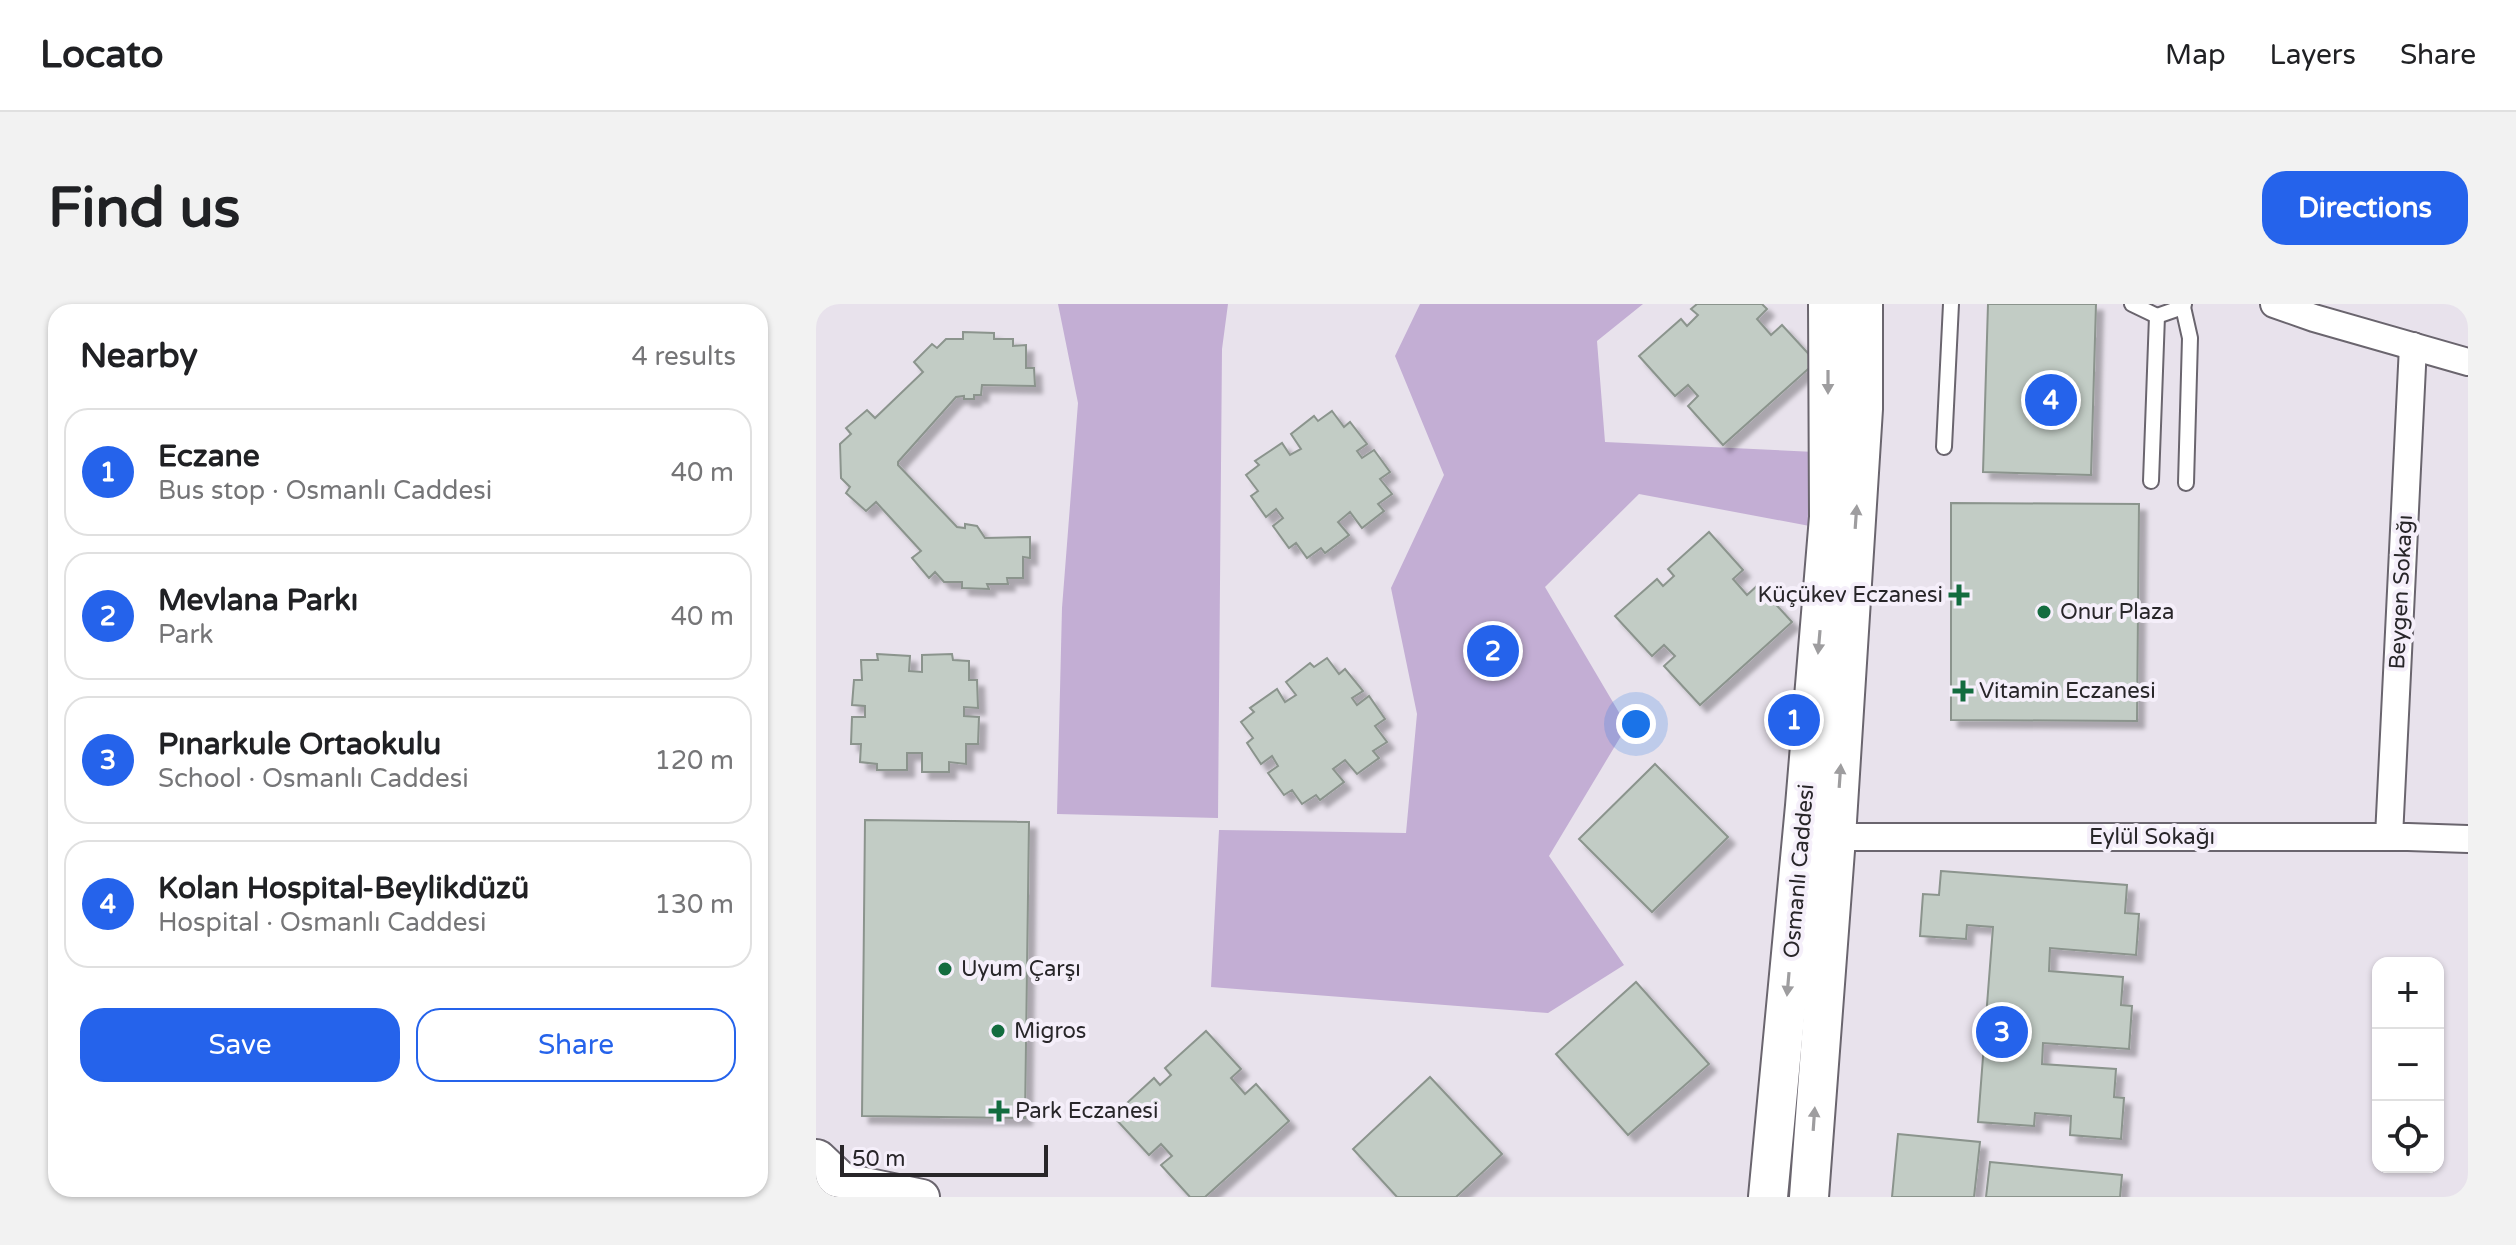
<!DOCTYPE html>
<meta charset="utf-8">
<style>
body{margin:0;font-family:"Varela Round",sans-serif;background:#f2f2f2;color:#202124}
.controls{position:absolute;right:24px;bottom:24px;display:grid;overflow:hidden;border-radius:16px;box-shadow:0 2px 6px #0004}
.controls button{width:72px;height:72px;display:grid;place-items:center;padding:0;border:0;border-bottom:2px solid #e0e0e0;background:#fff;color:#202124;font:40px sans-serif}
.scale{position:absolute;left:24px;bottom:20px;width:208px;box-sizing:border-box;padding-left:8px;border:4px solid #282629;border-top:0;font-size:22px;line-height:28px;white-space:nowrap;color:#282629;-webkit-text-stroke:6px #f5effa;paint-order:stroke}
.you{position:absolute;left:820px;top:420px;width:28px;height:28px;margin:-20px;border:6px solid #fff;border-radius:50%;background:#1a73e8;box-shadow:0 0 0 12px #1a73e833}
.badge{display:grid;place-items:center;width:52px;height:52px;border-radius:50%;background:#2563eb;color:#fff;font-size:26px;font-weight:700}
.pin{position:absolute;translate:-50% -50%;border:4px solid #fff;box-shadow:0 2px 8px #0006}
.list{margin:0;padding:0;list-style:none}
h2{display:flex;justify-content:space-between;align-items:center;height:104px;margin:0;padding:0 32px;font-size:34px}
h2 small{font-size:26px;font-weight:400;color:#757577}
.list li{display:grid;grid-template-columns:52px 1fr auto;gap:24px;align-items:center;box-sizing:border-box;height:128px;margin:0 16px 16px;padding:0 16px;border:2px solid #e0e0e0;border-radius:24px}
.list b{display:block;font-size:30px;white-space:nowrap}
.list p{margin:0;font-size:26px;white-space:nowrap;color:#757577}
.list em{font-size:26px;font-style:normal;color:#757577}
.actions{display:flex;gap:16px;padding:24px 32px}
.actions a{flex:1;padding:18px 0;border:2px solid #2563eb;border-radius:24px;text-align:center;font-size:28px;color:#2563eb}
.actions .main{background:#2563eb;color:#fff}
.icon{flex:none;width:44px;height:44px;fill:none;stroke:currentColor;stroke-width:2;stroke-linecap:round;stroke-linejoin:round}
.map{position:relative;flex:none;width:1652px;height:893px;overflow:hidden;border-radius:24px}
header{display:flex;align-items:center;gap:48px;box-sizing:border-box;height:112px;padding:0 40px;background:#fff;border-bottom:2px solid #e0e0e0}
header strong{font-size:38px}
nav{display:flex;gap:44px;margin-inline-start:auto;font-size:28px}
.intro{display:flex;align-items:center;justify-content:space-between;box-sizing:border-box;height:192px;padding:0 48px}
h1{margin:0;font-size:56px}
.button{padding:20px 36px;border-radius:24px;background:#2563eb;color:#fff;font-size:28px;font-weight:700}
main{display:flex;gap:48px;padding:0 48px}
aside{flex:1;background:#fff;border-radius:24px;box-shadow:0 2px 6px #0004}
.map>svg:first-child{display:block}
.green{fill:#c3aed4}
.building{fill:#c2ccc5;stroke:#8b948d;stroke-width:2;filter:url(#shadow)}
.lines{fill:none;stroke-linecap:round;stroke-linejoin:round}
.service-casing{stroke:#6a656e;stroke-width:18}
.minor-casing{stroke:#6a656e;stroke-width:30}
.tertiary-casing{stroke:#6a656e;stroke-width:38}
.secondary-casing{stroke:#6a656e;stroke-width:42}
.primary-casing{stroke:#6a656e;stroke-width:46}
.service{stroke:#fff;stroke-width:14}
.minor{stroke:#fff;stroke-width:26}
.tertiary{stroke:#fff;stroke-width:34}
.secondary{stroke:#fff;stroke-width:38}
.primary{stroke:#fff;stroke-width:42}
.oneway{fill:#9e9d9f}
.poi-dot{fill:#136c3f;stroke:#f5effa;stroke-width:3}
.labels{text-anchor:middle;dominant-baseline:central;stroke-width:8;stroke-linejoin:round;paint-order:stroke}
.street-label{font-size:22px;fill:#282629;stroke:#f5effa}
.poi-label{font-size:22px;fill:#282629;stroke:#f5effa;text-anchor:start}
</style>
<header>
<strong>Locato</strong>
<nav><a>Map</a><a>Layers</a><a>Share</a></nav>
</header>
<div class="intro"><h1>Find us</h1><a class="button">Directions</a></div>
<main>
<aside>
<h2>Nearby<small>4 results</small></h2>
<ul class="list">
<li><span class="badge">1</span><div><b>Eczane</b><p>Bus stop · Osmanlı Caddesi</p></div><em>40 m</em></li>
<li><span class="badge">2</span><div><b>Mevlana Parkı</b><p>Park</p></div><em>40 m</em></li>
<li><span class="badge">3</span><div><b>Pınarkule Ortaokulu</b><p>School · Osmanlı Caddesi</p></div><em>120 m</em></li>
<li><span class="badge">4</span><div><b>Kolan Hospital-Beylikdüzü</b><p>Hospital · Osmanlı Caddesi</p></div><em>130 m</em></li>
</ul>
<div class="actions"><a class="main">Save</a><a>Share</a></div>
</aside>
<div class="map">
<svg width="1652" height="893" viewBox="0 0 1652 893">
<defs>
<filter id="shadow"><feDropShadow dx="7" dy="7" stdDeviation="2" flood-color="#0004"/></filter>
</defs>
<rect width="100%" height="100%" fill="#e8e2ec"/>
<!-- green -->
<g class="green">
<polygon points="242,0 412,0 406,45 402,514 241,510 246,304 262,99"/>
<polygon points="604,0 827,0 781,37 789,138 999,148 999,223 823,190 729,283 811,422 733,552 808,661 732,709 395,683 403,526 590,529 601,410 575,284 628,171 579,52"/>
</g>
<!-- building -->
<g class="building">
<polygon points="881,0 946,0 951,5 941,15 955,31 966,21 1000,58 907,141 872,102 882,92 872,81 859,92 823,52 865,15 871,22 882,11 875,5"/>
<polygon points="1172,0 1280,0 1275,171 1167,168"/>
<polygon points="147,28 178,29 178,35 197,35 197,42 210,41 210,64 218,64 219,82 166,81 165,91 158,91 158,95 148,95 148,92 140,93 82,158 82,161 141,223 149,224 149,220 161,222 169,234 214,233 214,254 207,253 207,274 191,274 192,280 171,280 173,285 146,284 146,278 128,278 119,268 113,274 96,254 105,247 60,198 50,207 30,189 34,183 25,174 24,140 35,130 30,124 51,106 59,114 107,68 98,58 116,40 121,44 130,35 147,35"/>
<polygon points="516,107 528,123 534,118 551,140 541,147 546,154 558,146 574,168 564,175 576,190 562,200 568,207 546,224 534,208 522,218 533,231 509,249 505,244 491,254 480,239 473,244 457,222 467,214 460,205 450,213 435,192 442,187 430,171 443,161 439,157 466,139 474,151 485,145 475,130 498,112 502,117"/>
<polygon points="1135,199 1323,200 1321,417 1135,416"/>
<polygon points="893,228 927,266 917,275 931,291 942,281 976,318 884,401 848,362 859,352 848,341 836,352 799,312 841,275 847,282 858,272 852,265"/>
<polygon points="61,350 94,352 93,367 106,368 106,351 136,350 137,356 153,357 153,376 161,376 162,404 148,403 148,412 163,413 162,440 150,440 150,460 133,458 133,468 106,468 106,449 91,449 91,466 61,466 61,460 44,458 45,440 35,440 36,413 49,413 49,402 36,401 38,376 46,376 45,356 62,356"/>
<polygon points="511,354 523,370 529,365 547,387 536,394 541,401 553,392 569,415 559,422 571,438 557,447 563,454 541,470 529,456 517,465 528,478 504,496 500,491 486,500 476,486 468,491 452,469 462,462 456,452 445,460 431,439 437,434 425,418 438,408 434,404 461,385 469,398 480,391 470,378 494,359 498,363"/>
<polygon points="839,460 912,533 836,608 763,535"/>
<polygon points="49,516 213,518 209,814 46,812"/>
<polygon points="1125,567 1311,581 1309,609 1323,610 1320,651 1234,644 1233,667 1307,673 1305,701 1316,702 1313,745 1227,739 1226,760 1300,765 1298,793 1308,794 1305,835 1254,831 1255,812 1219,809 1218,822 1162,818 1177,623 1151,621 1150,635 1104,632 1107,590 1123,591"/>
<polygon points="820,678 893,760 812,831 740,750"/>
<polygon points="390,727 425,765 415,774 429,790 440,780 473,817 389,893 374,893 345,861 356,852 345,840 333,851 297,812 338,774 344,781 355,771 349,764"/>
<polygon points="614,773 686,850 640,893 581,893 537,845"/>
<polygon points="1082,830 1164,838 1158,893 1076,893"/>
<polygon points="1174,858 1306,871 1304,893 1170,893"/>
</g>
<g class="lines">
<defs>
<g id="service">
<polyline points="1316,0 1341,12"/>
<polyline points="1367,3 1374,34 1370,179"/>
<polyline points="1128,143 1135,0"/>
<polyline points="1335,177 1341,12 1367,3 1368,0"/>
</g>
<g id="minor">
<polyline points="1458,0 1498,14 1652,58"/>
<polyline points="1020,533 1592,533 1652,535"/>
<polyline points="1573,533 1597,42"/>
</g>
<polyline id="tertiary" points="0,871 106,893"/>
<g id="secondary">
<polyline points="952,893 989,502 1013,213 1012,0"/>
<polyline points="993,893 1020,533 1047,105 1047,0"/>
</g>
<polyline id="primary" points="0,857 20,876"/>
</defs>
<!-- service casing -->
<use href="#service" class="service-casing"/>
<!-- minor casing -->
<use href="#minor" class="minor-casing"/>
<!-- tertiary casing -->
<use href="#tertiary" class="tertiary-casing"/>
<!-- secondary casing -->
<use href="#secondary" class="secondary-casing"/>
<!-- primary casing -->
<use href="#primary" class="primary-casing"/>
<!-- service -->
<use href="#service" class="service"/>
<!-- minor -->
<use href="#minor" class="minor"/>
<!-- tertiary -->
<use href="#tertiary" class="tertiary"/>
<!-- secondary -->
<use href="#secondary" class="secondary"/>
<!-- primary -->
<use href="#primary" class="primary"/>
</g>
<!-- one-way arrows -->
<defs><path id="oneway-solid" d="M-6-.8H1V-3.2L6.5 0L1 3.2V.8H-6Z" transform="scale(2)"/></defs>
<g class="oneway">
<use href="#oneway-solid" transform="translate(1012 78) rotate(90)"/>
<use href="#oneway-solid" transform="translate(1040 213) rotate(-86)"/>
<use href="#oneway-solid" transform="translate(1003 338) rotate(95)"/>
<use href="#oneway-solid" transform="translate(1024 472) rotate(-86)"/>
<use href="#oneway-solid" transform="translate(972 680) rotate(95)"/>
<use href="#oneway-solid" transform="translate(998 815) rotate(-86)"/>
</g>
<!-- markers -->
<g class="poi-dot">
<path d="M1139 279h8v8h8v8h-8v8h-8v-8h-8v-8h8z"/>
<circle cx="1228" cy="308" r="8"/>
<path d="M1143 375h8v8h8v8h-8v8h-8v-8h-8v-8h8z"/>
<circle cx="129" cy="665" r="8"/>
<circle cx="182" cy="727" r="8"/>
<path d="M179 795h8v8h8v8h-8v8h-8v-8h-8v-8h8z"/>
</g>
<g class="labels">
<!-- street labels -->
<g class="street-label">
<text transform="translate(1585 288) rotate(-87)">Beygen Sokağı</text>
<text x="1336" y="533">Eylül Sokağı</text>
<text transform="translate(983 567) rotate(-85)">Osmanlı Caddesi</text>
</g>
<!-- poi labels -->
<g class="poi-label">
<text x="1127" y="291" text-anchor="end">Küçükev Eczanesi</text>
<text x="1244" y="308">Onur Plaza</text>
<text x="1163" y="387">Vitamin Eczanesi</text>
<text x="145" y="665">Uyum Çarşı</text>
<text x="198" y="727">Migros</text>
<text x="199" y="807">Park Eczanesi</text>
</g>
</g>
</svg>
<div class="controls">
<button>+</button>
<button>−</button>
<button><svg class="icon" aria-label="locate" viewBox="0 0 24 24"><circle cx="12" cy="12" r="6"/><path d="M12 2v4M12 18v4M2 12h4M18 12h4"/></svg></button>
</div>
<div class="scale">50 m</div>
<div class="you"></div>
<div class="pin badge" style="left:978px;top:416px">1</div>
<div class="pin badge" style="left:677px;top:347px">2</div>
<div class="pin badge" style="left:1186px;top:728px">3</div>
<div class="pin badge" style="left:1235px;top:96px">4</div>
</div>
</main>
